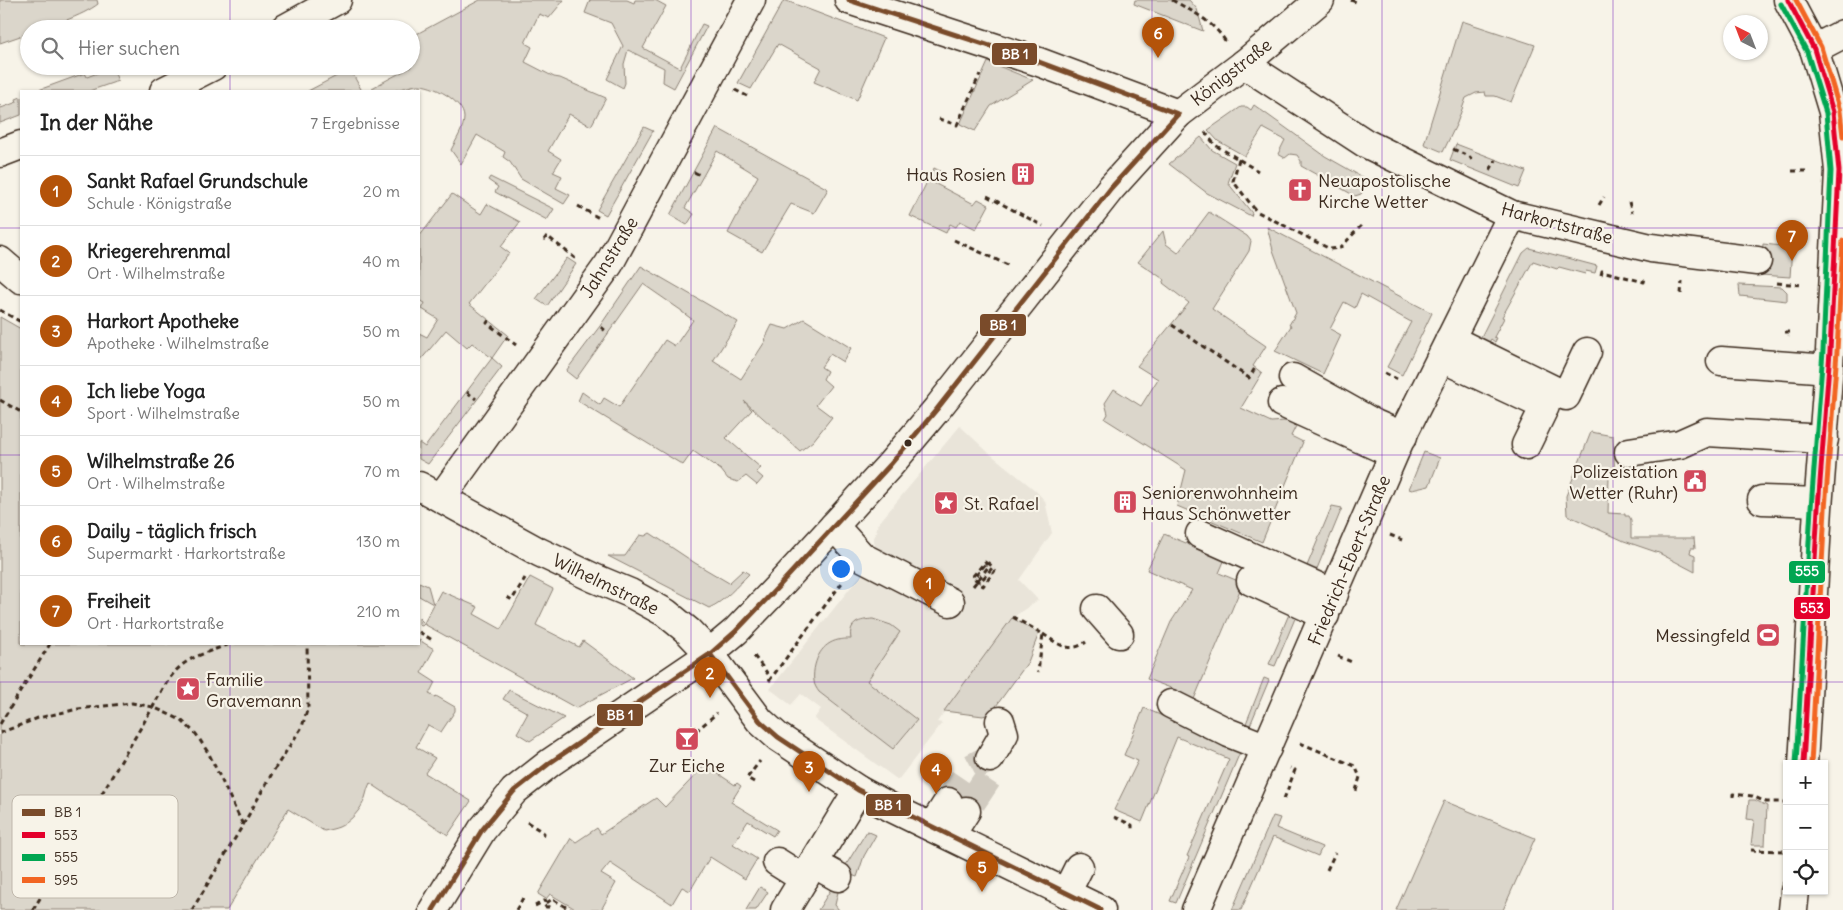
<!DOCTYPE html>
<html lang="de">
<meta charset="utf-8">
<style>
body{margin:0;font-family:Delius,sans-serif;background:#f2f2f2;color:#222}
.controls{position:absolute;right:15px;bottom:15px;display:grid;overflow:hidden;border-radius:0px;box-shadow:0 1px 4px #0004}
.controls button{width:45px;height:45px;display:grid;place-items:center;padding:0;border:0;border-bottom:1px solid #e0e0e0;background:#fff;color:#222;font:25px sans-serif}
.compass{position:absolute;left:1723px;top:15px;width:45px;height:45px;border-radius:50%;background:#fff;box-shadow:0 1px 4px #0004;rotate:318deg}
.you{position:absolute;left:840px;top:568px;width:18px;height:18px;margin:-12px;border:4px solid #fff;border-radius:50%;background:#1a73e8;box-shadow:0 0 0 8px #1a73e833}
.badge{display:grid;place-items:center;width:32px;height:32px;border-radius:50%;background:#b45309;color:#fff;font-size:16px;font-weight:700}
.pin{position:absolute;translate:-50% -41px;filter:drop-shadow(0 1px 2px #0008)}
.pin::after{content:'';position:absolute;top:26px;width:18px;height:15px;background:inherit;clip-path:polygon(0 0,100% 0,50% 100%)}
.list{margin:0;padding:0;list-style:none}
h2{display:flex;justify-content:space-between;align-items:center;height:65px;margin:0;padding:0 20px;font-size:21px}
h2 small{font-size:16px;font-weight:400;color:#767676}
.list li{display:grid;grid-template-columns:32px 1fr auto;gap:15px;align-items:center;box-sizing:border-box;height:70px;padding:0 20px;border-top:1px solid #e0e0e0}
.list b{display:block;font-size:19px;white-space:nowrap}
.list p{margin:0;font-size:16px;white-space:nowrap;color:#767676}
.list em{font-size:16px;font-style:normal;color:#767676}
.icon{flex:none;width:28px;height:28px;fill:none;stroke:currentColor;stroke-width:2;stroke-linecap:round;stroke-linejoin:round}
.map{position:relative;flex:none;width:1843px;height:910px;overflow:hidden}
.search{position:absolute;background:#fff;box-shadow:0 1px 4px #0004;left:20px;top:20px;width:400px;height:55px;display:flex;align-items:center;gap:12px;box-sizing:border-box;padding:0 18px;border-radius:28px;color:#767676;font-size:19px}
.panel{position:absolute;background:#fff;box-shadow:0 1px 4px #0004;left:20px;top:90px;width:400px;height:555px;border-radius:0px}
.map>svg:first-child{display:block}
.built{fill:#e9e4d9;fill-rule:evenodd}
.green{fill:#dbd6cb;stroke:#8b8074}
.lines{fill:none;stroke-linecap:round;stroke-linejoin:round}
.minor-tunnel{stroke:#d1cbc0;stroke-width:28;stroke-dasharray:28 14;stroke-linecap:butt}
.minor-casing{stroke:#3b2a1e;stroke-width:31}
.major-casing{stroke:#3b2a1e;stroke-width:31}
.path{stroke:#3b2a1e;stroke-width:3;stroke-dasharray:5 4;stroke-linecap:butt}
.minor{stroke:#f7f3e8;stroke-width:28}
.major{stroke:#f7f3e8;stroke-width:28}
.bus-1-casing{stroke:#f7f3e8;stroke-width:9}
.bus-2-casing{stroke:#f7f3e8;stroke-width:9}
.bus-3-casing{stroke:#f7f3e8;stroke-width:9}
.bus-4-casing{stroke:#f7f3e8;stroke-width:9}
.bus-1{stroke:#7a4b2a;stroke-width:5}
.bus-2{stroke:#e4002b;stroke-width:5}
.bus-3{stroke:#00a651;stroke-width:5}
.bus-4{stroke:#f26522;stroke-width:5}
.grid{fill:none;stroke:#7b2cbf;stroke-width:1;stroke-opacity:0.55}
.bus-dot{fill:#3b2a1e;stroke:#f7f3e8;stroke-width:2}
.labels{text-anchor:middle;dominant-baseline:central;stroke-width:4.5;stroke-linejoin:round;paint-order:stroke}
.street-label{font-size:18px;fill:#3b2a1e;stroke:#f7f3e8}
.poi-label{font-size:18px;fill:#3b2a1e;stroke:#f7f3e8;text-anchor:start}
.key{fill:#f7f3e8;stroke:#bfb7ab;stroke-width:1}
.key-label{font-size:14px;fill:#3b2a1e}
.line-badge{stroke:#f7f3e8;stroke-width:2}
.badge-label{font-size:14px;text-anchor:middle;font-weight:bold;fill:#fff}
</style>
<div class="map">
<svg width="1843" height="910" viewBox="0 0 1843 910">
<rect width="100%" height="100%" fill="#f7f3e8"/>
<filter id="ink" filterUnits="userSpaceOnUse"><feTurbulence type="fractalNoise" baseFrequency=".02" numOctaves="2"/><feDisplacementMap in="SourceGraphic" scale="10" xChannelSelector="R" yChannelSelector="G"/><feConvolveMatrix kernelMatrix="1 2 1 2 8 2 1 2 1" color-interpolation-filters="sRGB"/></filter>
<g filter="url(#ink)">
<!-- built -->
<path class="built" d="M960,426L989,453L1035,490L1045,501L1052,533L1019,580L1038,600L1012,618L937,722L942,723L898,780L814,719L821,709L801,694L791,705L770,689L878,553L873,542L878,524ZM873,619L891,625L867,681L917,720L894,749L819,692L814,681V668L818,656L824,647L842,638L852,639L860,620Z"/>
<!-- green -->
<g class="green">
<path d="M0,0H97L98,4C84,15 47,29 29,29V33L0,43Z"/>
<path d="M480,0H564L549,18L539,14L525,43L532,47L525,62L554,77L560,78L606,98L591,126L569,114L548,151L561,159L553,172L562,176L556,188L570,195L564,204L521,179L510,162L503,157L505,152L477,135L461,164L451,150C456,140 464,128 464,118C464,101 432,84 417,85C402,87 387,97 372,88L411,67V37Z"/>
<polygon points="590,0 627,0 634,3 635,0 655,0 666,6 643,48 680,68 702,24 707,26 674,88 663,82 664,68 628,50 624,64 625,83 623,88 607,79 623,46 611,23 585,13"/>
<polygon points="784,0 884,38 857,100 814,82 821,68 778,44 751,89 738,83"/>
<polygon points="1135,0 1189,0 1197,9 1203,31 1134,4"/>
<polygon points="1462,21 1535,45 1511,102 1495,96 1486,96 1485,92 1476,93 1466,98 1457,123 1443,152 1424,144"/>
<polygon points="988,62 1033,80 991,106 975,131 960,124"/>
<polygon points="105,66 112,66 118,81 89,91 36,91 85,73 87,77 100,72 99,68"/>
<polygon points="350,69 362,91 308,91"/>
<polygon points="21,97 21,115 0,123 0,105 1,108 17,102 16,99"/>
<polygon points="1254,105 1325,156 1369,181 1361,194 1355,196 1301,166 1301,161 1297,155 1290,154 1285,158 1278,154 1285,140 1263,128 1245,156 1218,141 1208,130 1241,107 1247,107 1251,110"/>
<polygon points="644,127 653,131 606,215 597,210"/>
<polygon points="717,128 828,189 814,213 791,204 762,252 728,233 758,176 717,151 685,208 694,214 687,225 670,215"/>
<polygon points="1201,137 1212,150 1235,163 1228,183 1252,213 1251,216 1207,193 1169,164"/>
<polygon points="1456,144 1526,171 1519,188 1450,160"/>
<polygon points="934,168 940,171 934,183 974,204 978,199 989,205 976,229 960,221 956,227 950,224 946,233 910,216"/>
<polygon points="490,177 554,209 547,220 495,192 498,187 488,180"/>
<polygon points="452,194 481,214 487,204 520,222 501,247 509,253 469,304 508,335 492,358 502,367 428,464 419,459 419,443 425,447 492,358 472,343 467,348 446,330 419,362 419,333 427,337 438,319 422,309 425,303 419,300 419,237"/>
<polygon points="1209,212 1247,236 1251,241 1249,251 1212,309 1266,346 1253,366 1262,373 1241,408 1271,422 1299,420 1291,436 1303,442 1262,542 1177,506 1186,470 1105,419 1108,414 1105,403 1114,389 1141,406 1158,379 1137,366 1189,303 1163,283 1165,280 1138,262 1163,231 1166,244 1178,253"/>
<polygon points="1267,227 1432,313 1402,375 1387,367 1411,322 1361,294 1355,308 1344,302 1330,329 1341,335 1323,374 1275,351 1291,326 1289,325 1296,313 1273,250"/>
<polygon points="1763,244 1792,247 1790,277 1761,275"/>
<polygon points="1529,248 1597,266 1595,273 1586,271 1585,274 1559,267 1557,269 1533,261 1502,317 1504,318 1494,337 1497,338 1495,342 1491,339 1485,349 1477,345 1523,253"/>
<polygon points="567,258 576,264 547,306 536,299"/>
<polygon points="641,266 738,322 713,361 741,379 766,340 765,339 772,325 787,329 804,319 851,348 843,362 830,354 821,367 827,371 823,379 831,386 816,405 832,417 813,441 800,451 744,401 752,410 726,438 761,468 756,472 763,478 757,485 746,476 738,482 728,479 721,470 693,451 683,465 578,401 582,392 600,405 604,398 619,407 665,340 675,346 693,320 682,312 682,311 643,284 576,379 566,371 600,326"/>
<polygon points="1739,285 1782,287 1787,292 1787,301 1740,296"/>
<path d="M0,317L21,329V644H419V640L434,649L421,673L435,682L429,694L435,697L436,696L455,707V711L441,732L428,725L416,747L435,758L425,773L471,801L448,835L370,783C367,789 367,792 365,798C362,809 349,823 339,827C334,829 328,830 324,831L288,809L227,910H0Z"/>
<polygon points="1591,432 1613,436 1615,476 1609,477 1608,513 1625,514 1625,516 1629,516 1631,520 1631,538 1694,538 1695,548 1691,548 1690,553 1695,555 1695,572 1659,553 1624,541 1567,515 1566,496"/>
<polygon points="1424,452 1440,458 1429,486 1412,490 1409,489"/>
<polygon points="1332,506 1342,508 1314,576 1304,573"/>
<path d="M650,533L695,563L729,583L743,570L749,574C737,586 725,601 709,608L608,556H625L640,535L645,536Z"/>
<polygon points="1164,534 1225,559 1219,573 1243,583 1192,704 1175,694 1176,690 1147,679 1171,622 1192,590 1147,570"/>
<polygon points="530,577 553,589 536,625 579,647 583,641 633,678 576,708 424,624 422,626 419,625 419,618 424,623 441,591 478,607 474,614 501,629"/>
<polygon points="419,582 428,586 433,604 419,596"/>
<polygon points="1292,607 1299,609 1275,666 1269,664 1280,639 1279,638"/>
<polygon points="1012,618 1039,633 1028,662 991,713 983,716 944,711"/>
<path d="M873,619L891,625L900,632L867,681L917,720L893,749L819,692C817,689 814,685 814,681C813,676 814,669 815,665C820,646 832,638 851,639C848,622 860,620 873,619Z"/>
<polygon points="1264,678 1269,680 1248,730 1245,726"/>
<polygon points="509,690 564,718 530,741 517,733 528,713 503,699"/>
<polygon points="1144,708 1241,750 1176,903 1170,901 1189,857 1187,856 1229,759 1177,737 1142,822 1114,810 1138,761 1124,755"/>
<polygon points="705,765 735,785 737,783 741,786 731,802 777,830 773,836 748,821 733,844 757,859 745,879 710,857 690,891 682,887 672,904 610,863 601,874 616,883 601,910 577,910 550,894 546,899 538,894 571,838 576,842 597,828 601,834 656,798 665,807"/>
<polygon points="1749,800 1755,800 1767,806 1765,845 1751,845 1754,820 1747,819"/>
<polygon points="1444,801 1535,838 1503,910 1396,910"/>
<polygon points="1273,816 1280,818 1276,828 1322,847 1318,856 1273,837 1241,910 1232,910"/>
<polygon points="867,831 876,835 864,856 857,877 843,872 835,888 838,892 835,905 839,910 818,910"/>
<polygon points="760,887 768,892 756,910 746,910"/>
</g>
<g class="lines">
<!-- minor-tunnel -->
<polyline class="minor-tunnel" points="948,802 971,768 990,758 990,775 966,811"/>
<defs>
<g id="minor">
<polyline points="849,0 1039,62 1178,114"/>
<polyline points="284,29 337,0"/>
<polyline points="1814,49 1843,34"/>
<polyline points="1244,64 1365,143 1512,215 1651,248 1757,261"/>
<polyline points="164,91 213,66"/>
<polyline points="0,153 21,145"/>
<polyline points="0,261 21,279"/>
<polyline points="1450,339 1566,396 1587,352"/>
<polyline points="1442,358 1545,406 1526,445"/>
<polyline points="1721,361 1829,369"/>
<polyline points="1293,378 1375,424 1403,436"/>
<polyline points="1282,403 1392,453"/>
<polyline points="1629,452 1680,444 1707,432 1824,439"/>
<polyline points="419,486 539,552 594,578 630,593 666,613 688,631 710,654 760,721 778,737 858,790 892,808 1101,910"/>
<polyline points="441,498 609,264 751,0"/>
<polyline points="1762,500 1818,502"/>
<polyline points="834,526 862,557 950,602"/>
<polyline points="1200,534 1334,594"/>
<polyline points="1251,581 1325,615"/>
<polyline points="1097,609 1119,634"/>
<polyline points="1171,704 1229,733 1267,748"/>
<polyline points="990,758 1004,734 1000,721"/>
<polyline points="932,827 948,802"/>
<polyline points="950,836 966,811"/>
<polyline points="777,862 804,879"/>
<polyline points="813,863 838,877"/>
<polyline points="1066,893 1079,867"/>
<polyline points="433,910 482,830 514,791 551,762 700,661 736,631 778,587 890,465 937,409 1111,188 1178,114 1244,64 1320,0"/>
<polyline points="785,910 858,790"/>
<polyline points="1196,910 1399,442 1512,215"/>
</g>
<g id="major">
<polyline points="1788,0 1814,49 1833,112 1839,171 1830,351 1818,508 1803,764"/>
<polyline points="1793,910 1795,891"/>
</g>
</defs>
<!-- minor casing -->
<use href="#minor" class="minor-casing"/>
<!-- major casing -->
<use href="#major" class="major-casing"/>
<!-- path -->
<g class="path">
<path d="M1172,0C1192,11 1214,22 1226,42"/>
<polyline points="1351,0 1358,3"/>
<polyline points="735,90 747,96"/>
<polyline points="939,119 957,125 980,74"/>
<polyline points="1205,132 1215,145 1258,171"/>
<polyline points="1453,149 1470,157 1472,160"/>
<polyline points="1239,159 1233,181 1256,211 1330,249 1340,248 1361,226"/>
<polyline points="1490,170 1496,160"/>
<polyline points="1792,171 1808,171"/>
<polyline points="694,172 702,176"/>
<polyline points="987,196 1043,226"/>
<polyline points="1629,202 1632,213"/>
<polyline points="1599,205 1604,197"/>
<polyline points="578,206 599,218"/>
<polyline points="544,240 547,236 576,259"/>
<polyline points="954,240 1010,266"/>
<polyline points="1781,242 1805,243"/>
<polyline points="1601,275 1602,271 1644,282 1645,278"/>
<polyline points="1777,283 1803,285"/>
<polyline points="1681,294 1682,281"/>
<polyline points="0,310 21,322"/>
<polyline points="489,320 487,323 516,345"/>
<polyline points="1172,325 1249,378 1255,368"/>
<polyline points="601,327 608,333"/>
<polyline points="1785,332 1790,332 1789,336"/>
<polyline points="1385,373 1397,379"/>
<polyline points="467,392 476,399"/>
<polyline points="0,400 21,412"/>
<polyline points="1390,535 1402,540"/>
<polyline points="973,586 989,566 985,562 973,576 979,581 980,582 993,567 987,562 974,578 983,586 997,568"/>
<polyline points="507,597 512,600 525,578"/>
<polyline points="1013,617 1043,634 1038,672"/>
<polyline points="419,632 434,641"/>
<path d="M1043,634C1058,644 1070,654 1086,642"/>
<polyline points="754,656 771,678"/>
<polyline points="1338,656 1354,663"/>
<polyline points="769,681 844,580"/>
<polyline points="0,724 50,644"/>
<polyline points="0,733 38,718 78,709 132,703 153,707 181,720 196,734 209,754 243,825"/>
<polyline points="689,737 717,713"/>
<polyline points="1300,743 1355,766 1360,777 1355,794"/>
<polyline points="921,763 932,770"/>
<polyline points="754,782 747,778 760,761"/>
<polyline points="1733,797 1733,794 1752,796 1766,802 1787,802"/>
<polyline points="1284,799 1295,770 1290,768"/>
<polyline points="1114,817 1132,825 1132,831"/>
<polyline points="527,822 544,833 543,838"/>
<polyline points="1751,850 1787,851"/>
<polyline points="1327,870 1335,853"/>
<polyline points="535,906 544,901 549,903 549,907"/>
<polyline points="549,907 546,907 544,905 552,899 571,910"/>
<path d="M33,910L153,707C177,661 182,661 230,644"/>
<polyline points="192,910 243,825 274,770 302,727 308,707 307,644"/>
<polyline points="516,910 523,898"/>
</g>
<!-- minor -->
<use href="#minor" class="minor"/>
<!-- major -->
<use href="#major" class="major"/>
<defs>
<g id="bus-1">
<polyline points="849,0 1039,62 1178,114"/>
<polyline points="710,654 760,721 778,737 858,790 1101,910"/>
<polyline points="433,910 482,830 514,791 551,762 710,654 736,631 778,587 890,465 937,409 1111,188 1178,114"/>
</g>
<polyline id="bus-2" points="1788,0 1814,49 1833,112 1839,171 1830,351 1818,508 1803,764"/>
<polyline id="bus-3" points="1781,4 1807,52 1826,113 1831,171 1823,351 1811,508 1796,764"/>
<g id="bus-4">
<polyline points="1796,0 1821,47 1840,111 1843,136"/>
<polyline points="1811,764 1825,509 1837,351 1843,241"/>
</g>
</defs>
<!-- bus-1 casing -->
<use href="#bus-1" class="bus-1-casing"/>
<!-- bus-2 casing -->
<use href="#bus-2" class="bus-2-casing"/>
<!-- bus-3 casing -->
<use href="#bus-3" class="bus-3-casing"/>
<!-- bus-4 casing -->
<use href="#bus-4" class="bus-4-casing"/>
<!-- bus-1 -->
<use href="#bus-1" class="bus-1"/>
<!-- bus-2 -->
<use href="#bus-2" class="bus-2"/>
<!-- bus-3 -->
<use href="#bus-3" class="bus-3"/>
<!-- bus-4 -->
<use href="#bus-4" class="bus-4"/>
</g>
</g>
<!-- grid -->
<path class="grid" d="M230,0V29M461,0V910M691,0V910M922,0V910M1152,0V910M1382,0V910M1613,0V910M230,66V91M0,228H21M419,228H1843M0,455H21M419,455H1843M230,644V910M0,682H1843"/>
<!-- icons -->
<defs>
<symbol id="building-square" viewBox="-11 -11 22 22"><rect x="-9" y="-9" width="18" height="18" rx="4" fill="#d1495b" stroke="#f7f3e8"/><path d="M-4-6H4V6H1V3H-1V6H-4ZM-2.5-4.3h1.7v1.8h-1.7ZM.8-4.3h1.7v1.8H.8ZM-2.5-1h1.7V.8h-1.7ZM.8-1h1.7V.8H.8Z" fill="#fff"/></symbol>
<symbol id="church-square" viewBox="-11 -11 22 22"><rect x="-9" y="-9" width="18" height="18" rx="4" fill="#d1495b" stroke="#f7f3e8"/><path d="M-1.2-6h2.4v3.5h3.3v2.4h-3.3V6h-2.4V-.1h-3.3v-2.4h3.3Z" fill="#fff"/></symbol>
<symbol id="civic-square" viewBox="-11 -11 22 22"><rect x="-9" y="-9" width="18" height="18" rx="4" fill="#d1495b" stroke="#f7f3e8"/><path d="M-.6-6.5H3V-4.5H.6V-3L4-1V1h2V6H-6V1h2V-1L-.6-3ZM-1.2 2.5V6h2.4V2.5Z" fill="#fff"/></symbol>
<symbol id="sight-square" viewBox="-11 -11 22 22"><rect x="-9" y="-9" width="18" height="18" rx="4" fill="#d1495b" stroke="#f7f3e8"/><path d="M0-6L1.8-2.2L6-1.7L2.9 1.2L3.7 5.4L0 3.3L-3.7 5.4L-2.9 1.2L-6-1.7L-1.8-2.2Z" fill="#fff"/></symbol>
<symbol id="stadium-square" viewBox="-11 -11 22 22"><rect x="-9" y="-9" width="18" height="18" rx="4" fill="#d1495b" stroke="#f7f3e8"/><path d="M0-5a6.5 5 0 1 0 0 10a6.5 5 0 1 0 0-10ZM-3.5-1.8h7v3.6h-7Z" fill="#fff"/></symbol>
<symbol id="bar-square" viewBox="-11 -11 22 22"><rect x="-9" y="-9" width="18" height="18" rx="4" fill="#d1495b" stroke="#f7f3e8"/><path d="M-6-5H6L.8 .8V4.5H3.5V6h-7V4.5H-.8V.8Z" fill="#fff"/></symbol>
</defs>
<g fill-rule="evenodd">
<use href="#building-square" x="1009" y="160" width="28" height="28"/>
<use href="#church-square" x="1286" y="176" width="28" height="28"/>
<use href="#civic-square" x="1681" y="467" width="28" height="28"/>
<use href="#building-square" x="1111" y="488" width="28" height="28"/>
<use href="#sight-square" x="932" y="489" width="28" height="28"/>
<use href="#stadium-square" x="1754" y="621" width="28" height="28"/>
<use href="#sight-square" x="174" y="675" width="28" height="28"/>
<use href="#bar-square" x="673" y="725" width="28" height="28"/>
</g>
<!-- markers -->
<circle class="bus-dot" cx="908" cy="443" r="4.5"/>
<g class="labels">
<!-- street labels -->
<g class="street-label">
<text transform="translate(1231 72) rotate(-38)">Königstraße</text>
<text transform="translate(1557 223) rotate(15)">Harkortstraße</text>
<text transform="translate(609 257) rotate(-58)">Jahnstraße</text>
<text transform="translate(1349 560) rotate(-67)">Friedrich-Ebert-Straße</text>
<text transform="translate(606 584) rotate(26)">Wilhelmstraße</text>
</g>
<!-- poi labels -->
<g class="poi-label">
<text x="1006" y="174" text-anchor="end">Haus Rosien</text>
<text x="1318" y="180">Neuapostolische<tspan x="1318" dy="21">Kirche Wetter</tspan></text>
<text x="1678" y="471" text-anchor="end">Polizeistation<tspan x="1678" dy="21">Wetter (Ruhr)</tspan></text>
<text x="1142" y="492">Seniorenwohnheim<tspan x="1142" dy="21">Haus Schönwetter</tspan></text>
<text x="964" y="503">St. Rafael</text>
<text x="1750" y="635" text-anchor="end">Messingfeld</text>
<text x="206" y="679">Familie<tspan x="206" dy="21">Gravemann</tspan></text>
<text x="687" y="765" text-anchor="middle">Zur Eiche</text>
</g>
</g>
<!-- legend -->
<rect x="12" y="795" width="166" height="103" rx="8" class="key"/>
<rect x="22" y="809" width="23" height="7" fill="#7a4b2a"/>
<rect x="22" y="832" width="23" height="6" fill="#e4002b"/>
<rect x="22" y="854" width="23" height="7" fill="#00a651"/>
<rect x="22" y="877" width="23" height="6" fill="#f26522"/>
<g class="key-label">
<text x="54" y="817">BB 1</text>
<text x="54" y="840">553</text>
<text x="54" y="862">555</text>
<text x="54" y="885">595</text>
</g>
<g class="line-badge">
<rect x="991" y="42" width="47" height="24" rx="5" fill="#7a4b2a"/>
<rect x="979" y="313" width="48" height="24" rx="5" fill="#7a4b2a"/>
<rect x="1788" y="560" width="38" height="24" rx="5" fill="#00a651"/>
<rect x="1793" y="596" width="38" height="24" rx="5" fill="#e4002b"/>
<rect x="596" y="703" width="48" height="24" rx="5" fill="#7a4b2a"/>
<rect x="865" y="793" width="47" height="24" rx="5" fill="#7a4b2a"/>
</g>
<g class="badge-label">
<text x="1015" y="59">BB 1</text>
<text x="1003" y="330">BB 1</text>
<text x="1807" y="576">555</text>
<text x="1812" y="613">553</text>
<text x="620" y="720">BB 1</text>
<text x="888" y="810">BB 1</text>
</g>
</svg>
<div class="controls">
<button>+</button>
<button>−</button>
<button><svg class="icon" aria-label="locate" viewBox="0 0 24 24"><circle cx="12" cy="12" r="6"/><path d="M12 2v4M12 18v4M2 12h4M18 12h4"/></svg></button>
</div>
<svg class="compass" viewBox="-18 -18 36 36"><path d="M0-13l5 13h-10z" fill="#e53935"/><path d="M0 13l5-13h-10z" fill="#767676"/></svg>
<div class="you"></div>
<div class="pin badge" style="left:929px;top:608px">1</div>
<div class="pin badge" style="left:710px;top:698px">2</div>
<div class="pin badge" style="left:809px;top:792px">3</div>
<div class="pin badge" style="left:936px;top:794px">4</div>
<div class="pin badge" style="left:982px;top:892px">5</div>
<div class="pin badge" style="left:1158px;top:58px">6</div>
<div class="pin badge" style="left:1792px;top:261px">7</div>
<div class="search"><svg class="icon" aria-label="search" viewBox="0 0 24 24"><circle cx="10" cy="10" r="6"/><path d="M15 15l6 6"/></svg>Hier suchen</div>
<section class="panel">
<h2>In der Nähe<small>7 Ergebnisse</small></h2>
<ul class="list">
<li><span class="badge">1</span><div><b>Sankt Rafael Grundschule</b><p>Schule · Königstraße</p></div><em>20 m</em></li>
<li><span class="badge">2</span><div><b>Kriegerehrenmal</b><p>Ort · Wilhelmstraße</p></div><em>40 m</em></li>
<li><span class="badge">3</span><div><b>Harkort Apotheke</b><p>Apotheke · Wilhelmstraße</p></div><em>50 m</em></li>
<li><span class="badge">4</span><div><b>Ich liebe Yoga</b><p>Sport · Wilhelmstraße</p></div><em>50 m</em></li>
<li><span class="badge">5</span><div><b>Wilhelmstraße 26</b><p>Ort · Wilhelmstraße</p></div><em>70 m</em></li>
<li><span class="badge">6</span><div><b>Daily - täglich frisch</b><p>Supermarkt · Harkortstraße</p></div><em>130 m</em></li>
<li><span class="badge">7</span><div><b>Freiheit</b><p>Ort · Harkortstraße</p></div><em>210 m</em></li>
</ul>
</section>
</div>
